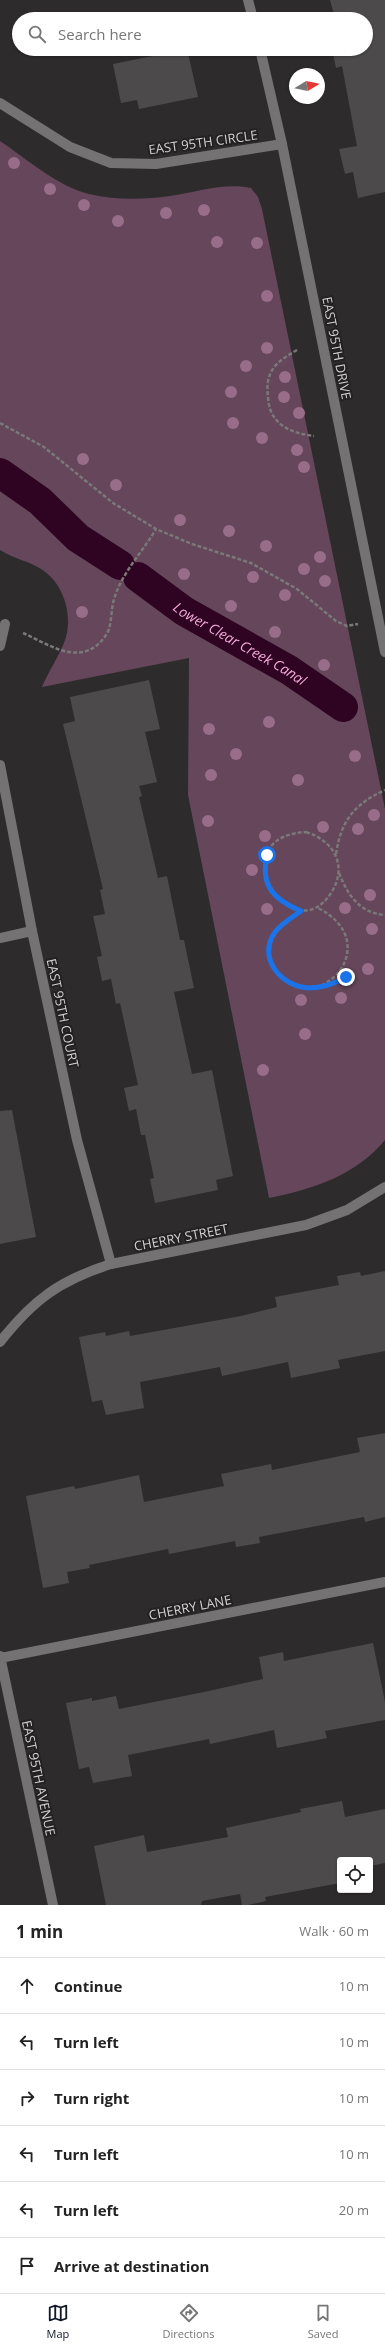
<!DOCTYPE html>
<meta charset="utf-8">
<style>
body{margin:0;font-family:"Open Sans",sans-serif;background:#f6f6f6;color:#222}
.controls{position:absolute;right:12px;bottom:12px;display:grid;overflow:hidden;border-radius:4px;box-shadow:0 1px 3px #0004}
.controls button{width:36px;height:36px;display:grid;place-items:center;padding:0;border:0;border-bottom:1px solid #e0e0e0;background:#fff;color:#222;font:20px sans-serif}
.compass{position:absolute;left:289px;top:68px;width:36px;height:36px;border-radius:50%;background:#fff;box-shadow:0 1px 3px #0004;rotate:80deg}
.stop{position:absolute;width:12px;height:12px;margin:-9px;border:3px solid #1a73e8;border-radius:50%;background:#fff}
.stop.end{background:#1a73e8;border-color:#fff;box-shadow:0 1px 4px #0008}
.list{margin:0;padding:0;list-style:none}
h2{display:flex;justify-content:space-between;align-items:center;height:52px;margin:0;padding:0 16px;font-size:17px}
h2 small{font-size:13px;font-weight:400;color:#767676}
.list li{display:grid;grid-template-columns:26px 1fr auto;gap:12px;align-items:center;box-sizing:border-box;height:56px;padding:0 16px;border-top:1px solid #e0e0e0}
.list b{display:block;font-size:15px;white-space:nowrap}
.list em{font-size:13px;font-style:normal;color:#767676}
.icon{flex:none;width:22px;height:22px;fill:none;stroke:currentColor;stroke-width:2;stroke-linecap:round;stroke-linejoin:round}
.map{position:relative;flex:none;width:385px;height:1905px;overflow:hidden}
.search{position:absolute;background:#fff;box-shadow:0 1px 3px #0004;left:12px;right:12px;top:12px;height:44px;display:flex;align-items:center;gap:10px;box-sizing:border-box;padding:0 14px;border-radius:22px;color:#767676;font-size:15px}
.sheet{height:388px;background:#fff}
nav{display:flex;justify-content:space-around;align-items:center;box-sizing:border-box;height:56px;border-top:1px solid #e0e0e0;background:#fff;font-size:11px;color:#767676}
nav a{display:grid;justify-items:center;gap:2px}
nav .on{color:#111827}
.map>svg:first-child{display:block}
.green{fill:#65465a}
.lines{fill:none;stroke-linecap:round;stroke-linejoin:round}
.canal{stroke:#2e0422;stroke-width:30}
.building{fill:#4d4a4b}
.path{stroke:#7a7879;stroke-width:2.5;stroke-dasharray:4 2;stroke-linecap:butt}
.minor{stroke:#747273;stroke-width:10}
.tree{fill:#986d89}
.route{stroke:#1a73e8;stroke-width:5}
.labels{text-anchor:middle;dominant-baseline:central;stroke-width:4;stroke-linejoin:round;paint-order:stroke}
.street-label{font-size:13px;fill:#d3d2d3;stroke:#242123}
.water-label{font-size:14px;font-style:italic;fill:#f5a9da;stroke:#242123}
</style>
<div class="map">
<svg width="385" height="1905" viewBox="0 0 385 1905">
<rect width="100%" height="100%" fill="#2e2b2d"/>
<!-- green -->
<path class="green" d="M0,141C27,159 57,186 89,194C115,200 143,200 170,196C196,192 226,182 251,188L258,197L262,209L385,809V1140C355,1176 313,1189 269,1198L188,795L189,658L42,687C48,672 58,658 64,643C74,619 65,586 44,571C30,561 14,559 0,550Z"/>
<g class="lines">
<!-- canal -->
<g class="canal">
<polyline points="0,473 40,501 78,538 120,565"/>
<path id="s1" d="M138,577L184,611L289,670L343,707"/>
</g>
</g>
<!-- building -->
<g class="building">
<polygon points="330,0 385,0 385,192 358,198 353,172 345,174 339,149 357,146 342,66 336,68 332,49 366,49 366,19 326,19 325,16 334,14"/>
<polygon points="187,49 198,97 139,109 137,100 121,103 113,64"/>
<polygon points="149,680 160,729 145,732 157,782 139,786 142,796 139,797 158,878 167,876 180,940 184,940 194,988 174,992 192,1074 212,1070 233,1176 216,1180 218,1190 155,1203 150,1179 154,1178 145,1135 141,1135 136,1109 129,1111 124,1088 138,1085 120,1003 116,1004 111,979 102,981 97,957 102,956 93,916 105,914 100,890 103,889 63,724 75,721 70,697"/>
<polygon points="12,1110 36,1237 0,1244 0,1111"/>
<polygon points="385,1271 385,1351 338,1360 340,1368 291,1378 288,1362 222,1376 220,1367 140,1382 144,1408 106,1415 102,1400 92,1402 79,1337 105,1332 106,1336 129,1331 130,1336 241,1316 277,1307 275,1297 339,1285 337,1276 360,1272 361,1276"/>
<polygon points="385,1433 385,1517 365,1522 364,1517 259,1537 260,1543 236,1547 235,1541 169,1554 168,1549 89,1565 90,1568 67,1572 69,1583 43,1588 26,1496 74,1486 75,1489 139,1475 144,1502 224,1486 221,1474 271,1464 272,1470 360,1452 357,1438"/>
<polygon points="373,1643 385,1702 385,1720 325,1731 327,1738 277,1748 274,1730 210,1744 209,1739 128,1755 132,1776 93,1783 89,1767 79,1769 66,1703 92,1698 92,1701 116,1696 119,1709 204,1692 263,1679 259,1657 283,1652 284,1661"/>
<polygon points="342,1801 345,1817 385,1809 385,1863 370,1866 370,1860 340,1860 340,1883 265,1897 266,1901 248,1905 242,1905 240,1894 202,1901 201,1905 106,1905 94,1846 144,1835 147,1852 228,1837 226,1828 301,1812 300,1809"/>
</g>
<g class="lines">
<!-- path -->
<g class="path">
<path d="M297,350C287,356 276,362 271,372C267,380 267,389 268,397C269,424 290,433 314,436"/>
<polyline points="0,423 44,447 113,503 156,529 192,544 251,563 297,589 336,621 347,626 358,624"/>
<path d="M23,633C46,643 73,663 96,646C101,642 107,635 109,629C112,619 111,607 115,596C123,572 143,551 156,529"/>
<path d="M306,832C335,841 348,867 331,893C292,954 218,837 306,832Z"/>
<path d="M336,854C341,821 354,804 385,790"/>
<path d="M339,873C348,895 359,913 385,915"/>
<path d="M301,911C284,923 267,934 270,958C271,966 276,973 282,978C323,1015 385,942 318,908"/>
</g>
<!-- minor -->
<g class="minor">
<polyline points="248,0 253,19"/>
<polyline points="260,49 282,144 385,652"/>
<polyline points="0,103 70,147 111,163 156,164 282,144"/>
<polyline points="0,646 5,624"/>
<polyline points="0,765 32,931 77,1140 111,1264"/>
<polyline points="0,938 32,931"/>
<path d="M0,1342C33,1300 60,1280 111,1264L306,1225L347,1210L385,1187"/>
<polyline points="0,1656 53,1905"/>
<polyline points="0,1658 385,1582"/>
</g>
</g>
<!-- trees -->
<g class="tree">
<circle cx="14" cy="163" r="6"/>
<circle cx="50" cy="189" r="6"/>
<circle cx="84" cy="205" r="6"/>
<circle cx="204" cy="210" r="6"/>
<circle cx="166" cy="213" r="6"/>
<circle cx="118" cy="221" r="6"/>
<circle cx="217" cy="242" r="6"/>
<circle cx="257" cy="243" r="6"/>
<circle cx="267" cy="296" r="6"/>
<circle cx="267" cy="348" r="6"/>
<circle cx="246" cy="366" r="6"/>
<circle cx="285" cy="377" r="6"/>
<circle cx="231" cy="392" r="6"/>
<circle cx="284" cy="397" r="6"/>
<circle cx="299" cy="413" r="6"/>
<circle cx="233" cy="423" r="6"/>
<circle cx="262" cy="438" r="6"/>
<circle cx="297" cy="450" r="6"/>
<circle cx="83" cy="459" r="6"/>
<circle cx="304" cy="467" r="6"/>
<circle cx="116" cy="485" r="6"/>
<circle cx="180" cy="520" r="6"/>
<circle cx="229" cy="531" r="6"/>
<circle cx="266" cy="546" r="6"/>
<circle cx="320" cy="557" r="6"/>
<circle cx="304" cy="569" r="6"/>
<circle cx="184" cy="574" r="6"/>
<circle cx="253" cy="577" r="6"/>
<circle cx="325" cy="581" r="6"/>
<circle cx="285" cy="595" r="6"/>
<circle cx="231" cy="606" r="6"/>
<circle cx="82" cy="612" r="6"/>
<circle cx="275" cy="632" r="6"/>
<circle cx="324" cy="665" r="6"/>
<circle cx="269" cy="722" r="6"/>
<circle cx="209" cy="729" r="6"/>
<circle cx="236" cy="754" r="6"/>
<circle cx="355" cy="756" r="6"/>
<circle cx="211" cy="775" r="6"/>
<circle cx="298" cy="780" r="6"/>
<circle cx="374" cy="815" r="6"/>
<circle cx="208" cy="821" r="6"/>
<circle cx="323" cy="827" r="6"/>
<circle cx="358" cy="829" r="6"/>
<circle cx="265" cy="836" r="6"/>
<circle cx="252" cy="870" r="6"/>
<circle cx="370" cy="895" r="6"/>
<circle cx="345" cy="908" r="6"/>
<circle cx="267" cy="909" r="6"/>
<circle cx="372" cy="929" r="6"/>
<circle cx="368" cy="969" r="6"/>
<circle cx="341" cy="998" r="6"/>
<circle cx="301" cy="1000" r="6"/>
<circle cx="305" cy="1034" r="6"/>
<circle cx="263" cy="1070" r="6"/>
</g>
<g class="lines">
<!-- route -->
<path class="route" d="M267,855C260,886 274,900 301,911C293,917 282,923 275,932C257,957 280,986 308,988C321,988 334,984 346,977"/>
</g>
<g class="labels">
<!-- street labels -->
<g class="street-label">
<text transform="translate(203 142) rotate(-8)">EAST 95TH CIRCLE</text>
<text transform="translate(337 348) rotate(79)">EAST 95TH DRIVE</text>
<text transform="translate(63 1013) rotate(78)">EAST 95TH COURT</text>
<text transform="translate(181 1237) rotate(-11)">CHERRY STREET</text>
<text transform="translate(190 1607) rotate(-11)">CHERRY LANE</text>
<text transform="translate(39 1778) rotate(78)">EAST 95TH AVENUE</text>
</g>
<!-- water labels -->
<g class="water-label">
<text stroke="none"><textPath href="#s1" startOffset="122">Lower Clear Creek Canal</textPath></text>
</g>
</g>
</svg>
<div class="controls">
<button><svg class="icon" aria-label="locate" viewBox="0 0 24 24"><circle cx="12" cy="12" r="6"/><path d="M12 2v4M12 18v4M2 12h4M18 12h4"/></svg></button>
</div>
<svg class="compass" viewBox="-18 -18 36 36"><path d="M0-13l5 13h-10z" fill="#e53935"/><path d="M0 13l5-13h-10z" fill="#767676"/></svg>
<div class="stop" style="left:267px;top:855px"></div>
<div class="stop end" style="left:346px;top:977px"></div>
<div class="search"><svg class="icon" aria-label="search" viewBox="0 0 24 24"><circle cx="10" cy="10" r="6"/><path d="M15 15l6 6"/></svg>Search here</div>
</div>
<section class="sheet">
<h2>1 min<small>Walk · 60 m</small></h2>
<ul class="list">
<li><svg class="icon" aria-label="ahead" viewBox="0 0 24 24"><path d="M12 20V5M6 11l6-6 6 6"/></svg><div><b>Continue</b></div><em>10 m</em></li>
<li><svg class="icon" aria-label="left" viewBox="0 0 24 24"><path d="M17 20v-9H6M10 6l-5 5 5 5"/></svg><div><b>Turn left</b></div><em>10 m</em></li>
<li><svg class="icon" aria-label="right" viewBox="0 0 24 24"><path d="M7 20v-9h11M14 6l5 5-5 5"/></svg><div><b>Turn right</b></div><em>10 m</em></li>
<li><svg class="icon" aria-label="left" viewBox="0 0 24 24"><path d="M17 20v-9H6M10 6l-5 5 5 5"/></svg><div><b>Turn left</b></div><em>10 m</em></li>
<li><svg class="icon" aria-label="left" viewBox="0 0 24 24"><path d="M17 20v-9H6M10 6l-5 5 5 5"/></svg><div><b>Turn left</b></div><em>20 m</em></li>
<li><svg class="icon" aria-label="arrive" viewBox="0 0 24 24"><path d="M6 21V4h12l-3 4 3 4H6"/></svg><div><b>Arrive at destination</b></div></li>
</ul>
</section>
<nav>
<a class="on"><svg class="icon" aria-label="map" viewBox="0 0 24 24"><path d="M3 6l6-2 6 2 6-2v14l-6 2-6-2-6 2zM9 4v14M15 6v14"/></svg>Map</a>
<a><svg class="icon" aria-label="directions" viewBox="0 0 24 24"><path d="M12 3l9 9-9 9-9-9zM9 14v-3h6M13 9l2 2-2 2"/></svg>Directions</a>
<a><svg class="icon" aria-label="saved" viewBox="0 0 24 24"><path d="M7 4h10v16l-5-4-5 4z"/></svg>Saved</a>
</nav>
